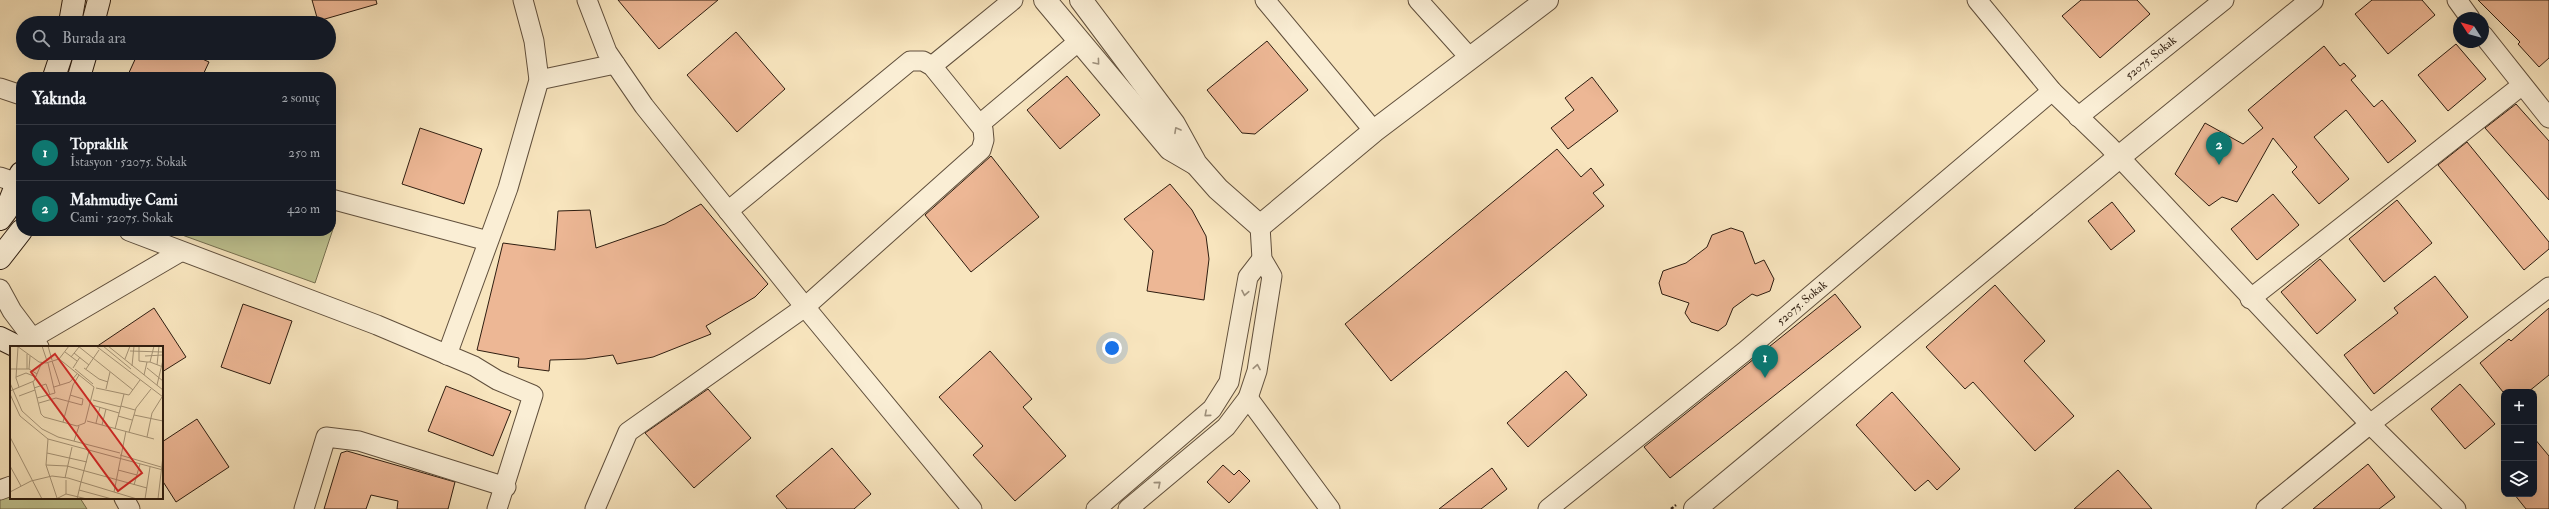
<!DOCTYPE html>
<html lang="tr">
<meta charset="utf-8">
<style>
body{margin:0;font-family:"IM FELL Double Pica",serif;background:#20242c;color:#f1f3f6}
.controls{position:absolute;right:12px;bottom:12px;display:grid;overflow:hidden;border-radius:8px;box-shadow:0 4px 16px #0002}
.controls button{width:36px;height:36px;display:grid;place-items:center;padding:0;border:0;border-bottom:1px solid #363941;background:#171b24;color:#f1f3f6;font:20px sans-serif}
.compass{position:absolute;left:2453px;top:12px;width:36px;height:36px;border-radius:50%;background:#171b24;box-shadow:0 4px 16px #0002;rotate:306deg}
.you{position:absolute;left:1112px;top:348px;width:14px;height:14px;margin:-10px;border:3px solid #fff;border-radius:50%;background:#1a73e8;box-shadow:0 0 0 6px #1a73e833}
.badge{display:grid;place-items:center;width:26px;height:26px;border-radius:50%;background:#0f766e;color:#fff;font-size:13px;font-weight:700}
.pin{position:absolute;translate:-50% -33px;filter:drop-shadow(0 1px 2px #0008)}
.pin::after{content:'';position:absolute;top:21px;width:14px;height:12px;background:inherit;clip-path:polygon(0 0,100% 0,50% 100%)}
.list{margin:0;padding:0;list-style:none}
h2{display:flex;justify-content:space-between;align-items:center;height:52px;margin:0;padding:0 16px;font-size:17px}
h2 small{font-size:13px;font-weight:400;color:#9ea1a6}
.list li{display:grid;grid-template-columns:26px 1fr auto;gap:12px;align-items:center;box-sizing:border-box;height:56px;padding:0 16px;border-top:1px solid #363941}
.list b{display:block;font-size:15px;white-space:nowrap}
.list p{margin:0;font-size:13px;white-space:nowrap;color:#9ea1a6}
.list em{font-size:13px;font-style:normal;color:#9ea1a6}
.icon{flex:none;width:22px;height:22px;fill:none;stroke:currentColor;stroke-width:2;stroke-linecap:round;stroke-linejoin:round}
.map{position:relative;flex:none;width:2549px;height:509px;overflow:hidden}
.search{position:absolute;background:#171b24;box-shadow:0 4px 16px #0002;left:16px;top:16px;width:320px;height:44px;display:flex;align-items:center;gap:10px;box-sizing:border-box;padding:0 14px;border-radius:22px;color:#9ea1a6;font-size:15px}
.panel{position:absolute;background:#171b24;box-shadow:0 4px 16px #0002;left:16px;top:72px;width:320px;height:164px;border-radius:16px}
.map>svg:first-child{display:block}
.green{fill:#c0c390;stroke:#777050}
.building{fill:#edb795;stroke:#2e1d10}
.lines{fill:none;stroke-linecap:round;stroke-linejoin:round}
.minor-casing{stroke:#604f3c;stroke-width:21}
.tertiary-casing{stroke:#604f3c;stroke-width:24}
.secondary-casing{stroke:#2e1d10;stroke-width:24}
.path{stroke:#2e1d10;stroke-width:2.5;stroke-dasharray:3 2;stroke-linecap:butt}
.minor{stroke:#faeed5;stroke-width:19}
.tertiary{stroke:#faeed5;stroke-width:22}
.secondary{stroke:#faeed5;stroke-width:22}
.oneway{stroke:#9e907c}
.labels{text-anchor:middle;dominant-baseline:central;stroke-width:3;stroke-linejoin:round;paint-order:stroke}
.street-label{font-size:12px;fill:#2e1d10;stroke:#faeed5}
.inset-road{fill:none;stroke:#a79578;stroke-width:1}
.view{fill:#d62828;fill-opacity:0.15;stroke:#d62828;stroke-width:2}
.inset-edge{fill:none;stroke:#2e1d10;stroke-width:2}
</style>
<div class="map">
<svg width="2549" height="509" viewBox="0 0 2549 509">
<rect width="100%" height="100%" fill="#f8e5be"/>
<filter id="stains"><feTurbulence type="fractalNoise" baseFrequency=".005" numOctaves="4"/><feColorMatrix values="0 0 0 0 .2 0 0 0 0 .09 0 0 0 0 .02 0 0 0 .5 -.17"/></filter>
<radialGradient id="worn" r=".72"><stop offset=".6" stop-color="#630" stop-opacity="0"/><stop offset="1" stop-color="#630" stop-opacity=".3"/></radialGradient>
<!-- green -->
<g class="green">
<polygon points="331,222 335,223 315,283 171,231 331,231"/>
<polygon points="11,494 11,498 80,498 87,509 0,509 0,499"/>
</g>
<!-- building -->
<g class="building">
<polygon points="312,0 376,0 377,4 318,21"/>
<polygon points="618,0 718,0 659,49"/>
<polygon points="2081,0 2137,0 2150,14 2100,58 2062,16"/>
<polygon points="2372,0 2422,0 2435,15 2388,54 2355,14"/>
<polygon points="2478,0 2549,0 2549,58 2539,67 2518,44 2520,42"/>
<polygon points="736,32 785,89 737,132 687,75"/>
<polygon points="1267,41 1308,90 1255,134 1242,133 1207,90"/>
<polygon points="2456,44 2486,79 2448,111 2418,75"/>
<polygon points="2324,46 2340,66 2344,63 2356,76 2351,80 2374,107 2382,100 2416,141 2388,163 2346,110 2314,137 2349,179 2319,204 2292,172 2297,167 2273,138 2237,202 2222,197 2209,206 2175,174 2205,123 2243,144 2263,128 2248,110"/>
<polygon points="138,53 189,53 209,62 202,77 127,77"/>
<polygon points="1067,76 1100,115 1060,149 1027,110"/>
<polygon points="1592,77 1618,111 1568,149 1551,128 1574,110 1565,98"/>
<polygon points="2516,104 2549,141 2549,200 2485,128"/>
<polygon points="420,128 482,149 464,204 402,184"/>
<polygon points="2467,142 2549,242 2549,249 2524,270 2438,165"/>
<polygon points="1557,149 1581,177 1591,168 1604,185 1593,193 1604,206 1391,381 1345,324"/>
<polygon points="991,156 1039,217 971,272 925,215"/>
<polygon points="1170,184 1192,210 1206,236 1209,259 1204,300 1147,291 1153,251 1124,219"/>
<polygon points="2273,194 2299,225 2257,260 2231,229"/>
<polygon points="2397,200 2432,243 2384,282 2349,239"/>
<polygon points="2112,202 2135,231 2111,250 2088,221"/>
<polygon points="701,204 768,284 755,297 706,326 711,334 653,357 617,364 613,355 585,359 550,360 549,371 518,367 519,358 477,350 503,243 555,250 558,211 590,210 596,248 665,224"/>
<polygon points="1731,228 1743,232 1755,264 1764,260 1774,279 1770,291 1757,296 1752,294 1733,308 1726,325 1718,331 1691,322 1685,313 1689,303 1662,294 1659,283 1663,271 1686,263 1707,247 1712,235"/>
<polygon points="2320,259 2356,300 2317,334 2281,292"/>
<polygon points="2435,276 2468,317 2374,394 2344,355 2398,313 2394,308"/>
<polygon points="1995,285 2045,341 2024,361 2074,416 2035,451 1973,382 1965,389 1926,347"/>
<polygon points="1835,294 1861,327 1670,478 1644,447"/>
<polygon points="243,304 292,321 270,384 221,367"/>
<polygon points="154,308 186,357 162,372 162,347 96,347"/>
<polygon points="2549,308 2549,375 2528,392 2503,392 2480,363 2509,339 2511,341"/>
<polygon points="990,351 1032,399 1023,407 1066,456 1015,501 973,455 983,446 939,397"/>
<polygon points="1566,371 1587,395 1528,447 1507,423"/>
<polygon points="2460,384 2495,424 2465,449 2431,409"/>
<polygon points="446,386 511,411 493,456 428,431"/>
<polygon points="708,389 751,438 694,488 645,433"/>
<polygon points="1892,392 1960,469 1937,490 1928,480 1915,491 1856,425"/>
<polygon points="197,419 229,467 176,502 162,480 162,442"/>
<polygon points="2534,438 2549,456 2549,509 2526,509 2514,494 2534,494"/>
<polygon points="832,448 871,494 854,509 787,509 776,496"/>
<polygon points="347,451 455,482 448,509 397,509 398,501 371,495 366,509 324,509 341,453"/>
<polygon points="2368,464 2395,497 2379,509 2313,509"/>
<polygon points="1223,465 1234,475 1239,470 1250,481 1229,503 1207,482"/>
<polygon points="1492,468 1507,489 1481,509 1439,509"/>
<polygon points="2118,470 2152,509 2074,509"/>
</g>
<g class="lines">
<defs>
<g id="minor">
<polyline points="587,0 607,52 644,106 805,307 972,509"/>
<polyline points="1265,0 1374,131"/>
<polyline points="1418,0 1470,58"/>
<polyline points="1977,0 2052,91 2108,145 2370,424 2456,509"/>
<polyline points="2457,0 2470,18"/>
<polyline points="2483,35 2549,118"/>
<polyline points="932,66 1013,0"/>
<polyline points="539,80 615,64"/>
<polyline points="0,88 21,95"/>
<polyline points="2078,117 2224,0"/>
<polyline points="980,124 1079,41"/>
<polyline points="0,177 18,183"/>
<polyline points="331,199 488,241"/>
<polyline points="129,231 377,325 474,366 497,380 533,395 497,509"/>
<polyline points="0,289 12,311 39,347"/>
<polyline points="2250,299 2521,86"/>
<polyline points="33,338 180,252"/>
<polyline points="447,355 508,188 539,80 534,41 523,0"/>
<polyline points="1248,398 1330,509"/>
<polyline points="0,490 11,486"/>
<polyline points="124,498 130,509"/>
<polyline points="304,509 326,437 359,441 506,487"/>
<polyline points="595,509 628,432 805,307 981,150 984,140 983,129 932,66 923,61 910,61 728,211"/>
<polyline points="1096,509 1212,409 1229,382 1248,277 1262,259"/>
<polyline points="1128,509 1226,427 1248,398 1257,371 1272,276 1262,259 1260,226"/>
<polyline points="1548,509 1744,352 2052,91"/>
<polyline points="2266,509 2370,424 2549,287"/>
</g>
<g id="tertiary">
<polyline points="1045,0 1170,149 1194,163"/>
<polyline points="1081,0 1174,124 1196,164 1218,189 1260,226 1374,131 1547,0"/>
<polyline points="1695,509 2118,158 2312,0"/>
</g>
<g id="secondary">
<polyline points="70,23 74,0"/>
<polyline points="93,23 99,0"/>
<polyline points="54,77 62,53"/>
<polyline points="79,77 86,53"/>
<polyline points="0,219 6,211 21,173"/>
<polyline points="0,258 21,231"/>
<polyline points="0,338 18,347"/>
</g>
</defs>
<!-- minor casing -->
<use href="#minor" class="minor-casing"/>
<!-- tertiary casing -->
<use href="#tertiary" class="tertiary-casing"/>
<!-- secondary casing -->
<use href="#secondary" class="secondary-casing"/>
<!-- path -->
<polyline class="path" points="1671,509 1676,505"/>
<!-- minor -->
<use href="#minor" class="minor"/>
<!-- tertiary -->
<use href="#tertiary" class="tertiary"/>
<!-- secondary -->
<use href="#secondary" class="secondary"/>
</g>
<!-- one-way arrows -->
<defs><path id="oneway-chevron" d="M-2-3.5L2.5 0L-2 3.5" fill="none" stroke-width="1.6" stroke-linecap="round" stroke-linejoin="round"/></defs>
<g class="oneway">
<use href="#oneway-chevron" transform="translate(1097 62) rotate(50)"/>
<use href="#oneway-chevron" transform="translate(1177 130) rotate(-119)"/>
<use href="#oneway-chevron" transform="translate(1245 293) rotate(101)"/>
<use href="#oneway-chevron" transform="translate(1257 367) rotate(-80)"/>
<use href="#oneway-chevron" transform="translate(1207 414) rotate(139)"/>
<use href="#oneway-chevron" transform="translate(1158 484) rotate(-40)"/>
</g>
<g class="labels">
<!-- street labels -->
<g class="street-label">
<text transform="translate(2151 58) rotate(-39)">52075. Sokak</text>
<text transform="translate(1802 303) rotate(-40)">52075. Sokak</text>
</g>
</g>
<!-- overview -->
<g transform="translate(10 346)">
<rect width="153" height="153" fill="#f8e5be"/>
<path class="inset-road" d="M7,0L29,16L36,17L49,13L59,0M32,0L37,15M38,0L42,14M68,0L123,44M86,0L153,51M93,0L121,23M98,0L153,44M129,0V15L137,16M8,1L6,32L9,41M120,5L153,6M55,6L67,15M64,7L79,19M135,10L153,9M61,11L69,1M115,13L120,0M42,15L50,39M140,16L153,21M147,19L149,0M122,20L124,0M63,22L70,11M74,22L89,33L98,36M137,22L153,35M0,23H19L27,28M17,23V8M19,23L20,10M65,23L83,38M76,23L89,4M134,29L137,16H140L144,0M6,31L16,27L26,31M23,36L31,68L34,71L67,80L75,77L84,41L48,12M0,37L12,65L32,83L48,91L110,107M147,39L153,14M44,41L60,36L67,28M24,42L36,38L40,49M86,42L119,49L130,34M96,43L100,26M0,45L24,35L32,16M0,48L10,70L38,93L153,124M9,50L25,44M27,52L45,47L38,17M83,54L111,61M29,57L46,52L72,59L73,53L60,49M82,59L109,67M111,60L125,64M124,69L153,75M108,70L122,74M77,75L144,93M53,76L63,39L69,29M86,77L90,61M92,79L96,63M105,83L114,48M119,86L126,62L141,43M0,91L32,153M137,91L142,67L152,51M38,93L36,119L47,152M64,95L69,80M37,107L77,116M110,109L151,121M36,119L57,120L137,142M0,120L11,140M108,124L127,129M55,132L62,101M56,134V148M71,136L79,105M124,139L130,118M69,144L102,153M0,146L21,135L42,130L58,132L127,153M104,146L116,85M46,153L56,148L77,153M67,153L71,136M135,153L140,121M148,153L153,110"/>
<path class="view" d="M45,8L132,127L108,145L21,26Z"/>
<rect width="153" height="153" class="inset-edge"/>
</g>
<rect width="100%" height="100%" filter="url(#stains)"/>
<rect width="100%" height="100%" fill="url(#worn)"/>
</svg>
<div class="controls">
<button>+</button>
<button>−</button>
<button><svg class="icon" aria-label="layers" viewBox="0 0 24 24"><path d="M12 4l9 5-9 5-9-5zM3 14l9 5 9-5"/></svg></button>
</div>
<svg class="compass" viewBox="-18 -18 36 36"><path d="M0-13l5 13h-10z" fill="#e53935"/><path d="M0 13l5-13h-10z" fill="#9ea1a6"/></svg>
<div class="you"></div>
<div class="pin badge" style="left:1765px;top:378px">1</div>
<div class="pin badge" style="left:2219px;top:165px">2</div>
<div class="search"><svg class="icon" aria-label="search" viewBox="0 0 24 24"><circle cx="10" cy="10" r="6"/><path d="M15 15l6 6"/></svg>Burada ara</div>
<section class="panel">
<h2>Yakında<small>2 sonuç</small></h2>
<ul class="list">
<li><span class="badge">1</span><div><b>Topraklık</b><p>İstasyon · 52075. Sokak</p></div><em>250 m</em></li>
<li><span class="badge">2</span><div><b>Mahmudiye Cami</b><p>Cami · 52075. Sokak</p></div><em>420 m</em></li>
</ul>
</section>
</div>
